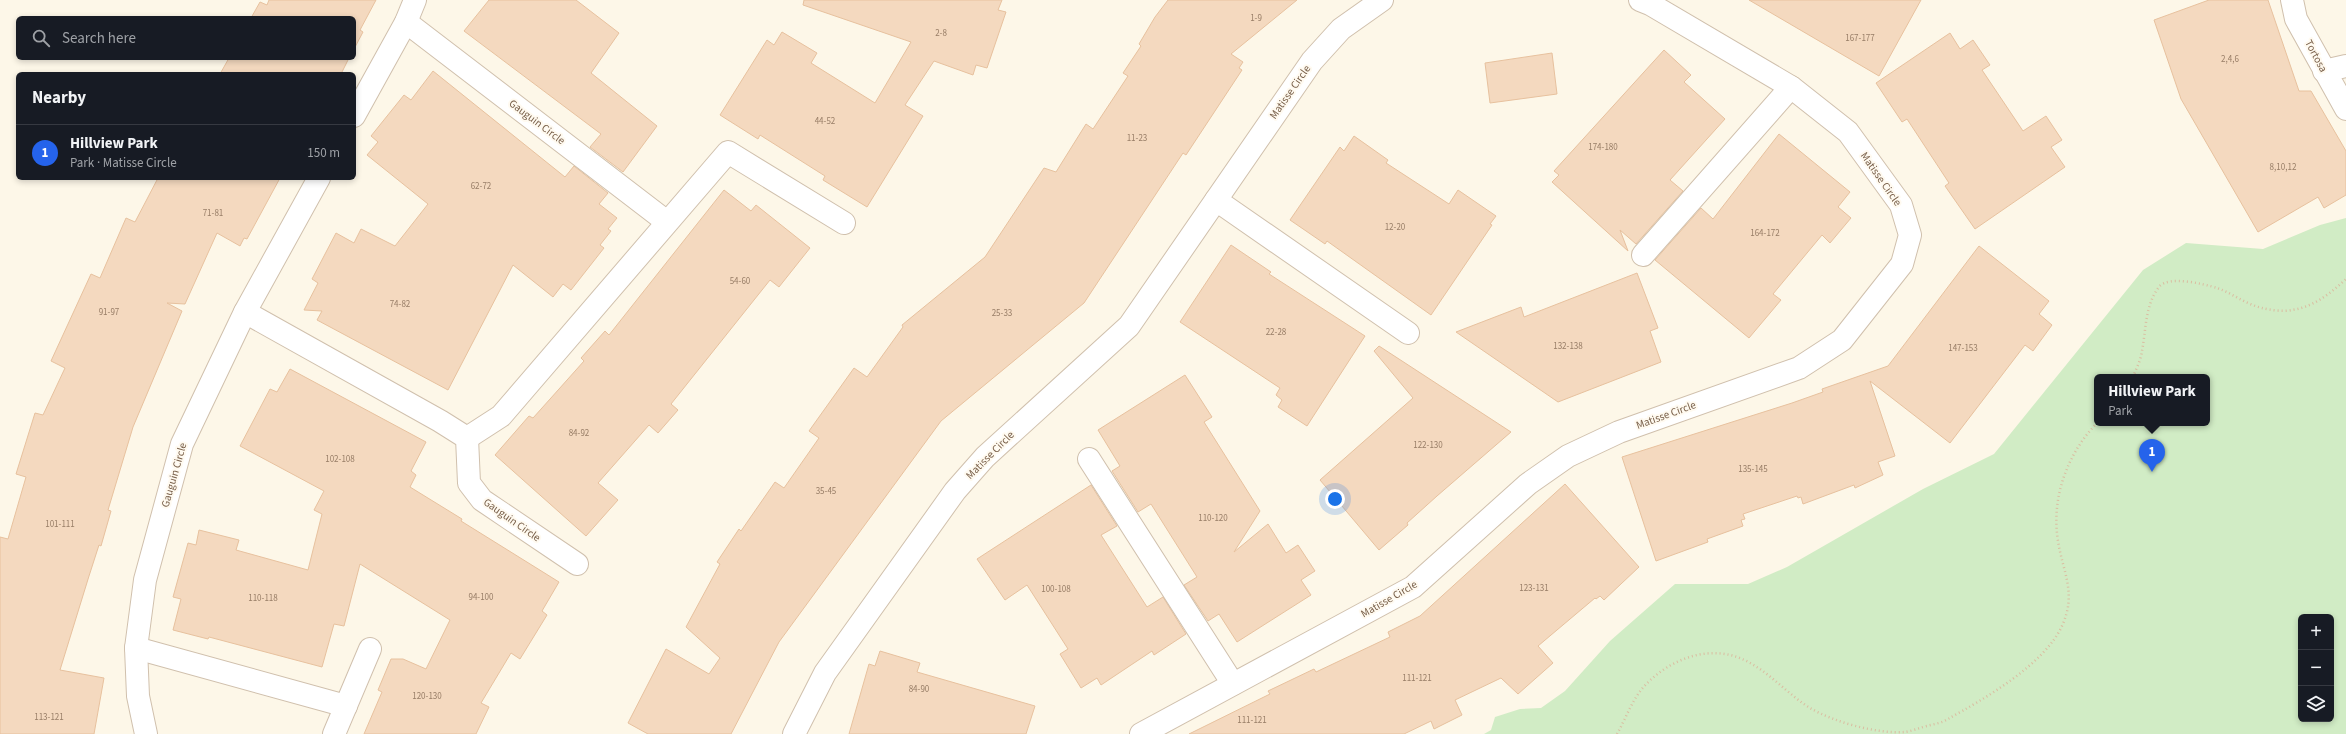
<!DOCTYPE html>
<meta charset="utf-8">
<style>
body{margin:0;font-family:"Source Sans 3",sans-serif;background:#20242c;color:#f1f3f6}
.controls{position:absolute;right:12px;bottom:12px;display:grid;overflow:hidden;border-radius:6px;box-shadow:0 2px 6px #0003}
.controls button{width:36px;height:36px;display:grid;place-items:center;padding:0;border:0;border-bottom:1px solid #363941;background:#171b24;color:#f1f3f6;font:20px sans-serif}
.you{position:absolute;left:1335px;top:499px;width:14px;height:14px;margin:-10px;border:3px solid #fff;border-radius:50%;background:#1a73e8;box-shadow:0 0 0 6px #1a73e833}
.badge{display:grid;place-items:center;width:26px;height:26px;border-radius:50%;background:#2563eb;color:#fff;font-size:13px;font-weight:700}
.pin{position:absolute;translate:-50% -33px;filter:drop-shadow(0 1px 2px #0008)}
.pin::after{content:'';position:absolute;top:21px;width:14px;height:12px;background:inherit;clip-path:polygon(0 0,100% 0,50% 100%)}
.popup{position:absolute;left:2094px;top:374px;width:116px;height:52px;box-sizing:border-box;display:grid;place-content:center;border-radius:6px;background:#171b24;filter:drop-shadow(0 1px 3px #0005);font-size:13px;white-space:nowrap;color:#9ea1a6}
.popup b{font-size:15px;color:#f1f3f6}
.popup::after{content:'';position:absolute;left:50%;top:100%;margin-left:-8px;border:8px solid transparent;border-top-color:#171b24}
.list{margin:0;padding:0;list-style:none}
h2{display:flex;justify-content:space-between;align-items:center;height:52px;margin:0;padding:0 16px;font-size:17px}
h2 small{font-size:13px;font-weight:400;color:#9ea1a6}
.list li{display:grid;grid-template-columns:26px 1fr auto;gap:12px;align-items:center;box-sizing:border-box;height:56px;padding:0 16px;border-top:1px solid #363941}
.list b{display:block;font-size:15px;white-space:nowrap}
.list p{margin:0;font-size:13px;white-space:nowrap;color:#9ea1a6}
.list em{font-size:13px;font-style:normal;color:#9ea1a6}
.icon{flex:none;width:22px;height:22px;fill:none;stroke:currentColor;stroke-width:2;stroke-linecap:round;stroke-linejoin:round}
.map{position:relative;flex:none;width:2346px;height:734px;overflow:hidden}
.search{position:absolute;background:#171b24;box-shadow:0 2px 6px #0003;left:16px;top:16px;width:340px;height:44px;display:flex;align-items:center;gap:10px;box-sizing:border-box;padding:0 14px;border-radius:6px;color:#9ea1a6;font-size:15px}
.panel{position:absolute;background:#171b24;box-shadow:0 2px 6px #0003;left:16px;top:72px;width:340px;height:108px;border-radius:6px}
.map>svg:first-child{display:block}
.green{fill:#d1ecc5;fill-rule:evenodd}
.building{fill:#f4d9bf;stroke:#e7c19e}
.lines{fill:none;stroke-linecap:round;stroke-linejoin:round}
.minor-casing{stroke:#d0c0ad;stroke-width:24}
.path{stroke:#dabda1;stroke-width:2.5;stroke-dasharray:1 3;stroke-linecap:butt}
.minor{stroke:#fff;stroke-width:22}
.labels{text-anchor:middle;dominant-baseline:central;stroke-width:4;stroke-linejoin:round;paint-order:stroke}
.number-label{font-size:9px;fill:#987e67}
.street-label{font-size:11px;fill:#79604a;stroke:#fffaf0}
</style>
<div class="map">
<svg width="2346" height="734" viewBox="0 0 2346 734">
<rect width="100%" height="100%" fill="#fdf7e8"/>
<!-- green -->
<path class="green" d="M2346,218V734H1484L1491,730L1495,717L1520,709L1541,708L1565,691L1610,641L1675,584H1748L1787,567L1923,489L1994,454L2143,270L2186,243L2263,249L2320,225ZM2097,377H2207V423H2097ZM2301,617H2331V719H2301Z"/>
<!-- building -->
<g class="building">
<polygon points="269,0 376,0 360,30 363,32 354,49 354,18 251,18 260,2 267,5"/>
<polygon points="489,0 576,0 619,33 591,73 657,126 623,172 590,147 601,134 464,31"/>
<polygon points="804,0 1002,0 998,10 1006,12 987,68 976,65 973,75 934,61 905,105 923,116 867,207 823,180 825,176 760,135 758,139 720,115 767,40 774,45 782,32 817,53 811,63 875,103 911,42 803,5"/>
<polygon points="1168,0 1297,0 1231,54 1243,62 1239,68 1242,70 1186,155 1183,153 1084,303 941,421 779,642 731,734 648,734 628,723 666,649 709,674 720,658 686,627 720,564 717,562 739,529 741,531 775,482 784,488 819,438 809,431 854,368 867,377 903,327 902,325 985,257 1044,168 1056,172 1086,124 1093,129 1128,76 1123,73 1141,46 1139,44 1155,17"/>
<polygon points="1749,0 1921,0 1879,76"/>
<polygon points="2209,0 2268,0 2299,91 2311,91 2346,151 2346,195 2324,208 2318,197 2258,232 2181,99 2154,20"/>
<polygon points="1950,33 1960,49 1973,40 1990,65 1982,70 2023,131 2046,116 2062,140 2051,147 2065,167 1975,229 1945,186 1949,183 1907,119 1902,122 1876,83"/>
<polygon points="1664,50 1691,75 1684,82 1725,119 1670,180 1683,191 1636,244 1620,230 1628,251 1552,182 1559,175 1554,171"/>
<polygon points="1552,53 1557,94 1490,103 1485,63"/>
<polygon points="229,58 349,58 341,74 220,74"/>
<polygon points="433,71 565,177 574,166 608,193 599,204 617,218 608,229 611,231 600,245 604,248 571,290 563,284 553,297 513,265 448,390 317,320 322,311 304,310 318,283 312,279 336,233 354,243 361,229 395,246 428,204 367,155 378,142 371,136 404,95 411,100"/>
<polygon points="1779,134 1850,192 1838,207 1851,218 1830,243 1822,235 1773,294 1781,300 1749,338 1655,260 1701,208 1713,219"/>
<polygon points="1354,136 1388,160 1386,163 1449,204 1458,190 1496,216 1490,224 1492,225 1431,315 1327,241 1325,244 1290,220 1340,147 1344,151"/>
<polygon points="158,178 280,178 247,239 244,238 240,246 217,233 185,304 167,303 182,311 133,427 108,510 111,511 101,546 99,545 89,576 60,670 104,678 94,734 0,734 0,537 8,539 26,477 16,474 35,413 43,415 65,368 51,361 91,274 100,278 126,218 135,222"/>
<polygon points="724,190 751,211 756,205 810,248 779,287 770,280 671,404 678,410 658,433 649,425 598,483 618,500 586,536 495,455 529,416 533,418 559,389 584,361 581,358 605,331 609,335"/>
<polygon points="1231,245 1271,272 1269,274 1365,336 1307,426 1278,407 1282,400 1276,395 1280,388 1180,322"/>
<polygon points="1979,246 2049,301 2039,314 2052,325 2033,351 2025,345 1950,443 1870,381 1895,456 1878,462 1883,475 1855,488 1854,485 1803,504 1801,497 1798,498 1797,496 1743,514 1745,519 1741,520 1743,526 1707,539 1708,542 1656,561 1622,457 1792,403 1823,392 1822,389 1888,366"/>
<polygon points="1637,273 1658,328 1650,331 1661,362 1558,402 1456,332 1521,307 1524,317"/>
<polygon points="1379,346 1511,432 1437,496 1407,523 1408,525 1379,550 1320,480 1413,398 1374,351"/>
<polygon points="290,369 426,442 411,471 416,475 410,487 462,519 461,521 559,582 542,611 547,615 520,659 511,653 481,703 489,707 476,734 364,734 382,692 378,690 391,659 403,659 426,669 450,620 360,564 344,626 334,624 322,667 209,637 208,639 173,630 181,599 173,597 188,543 196,545 199,530 239,540 236,550 308,570 322,514 314,510 324,491 240,446 270,389 277,392"/>
<polygon points="1185,375 1212,417 1204,422 1260,511 1234,552 1268,524 1286,553 1298,545 1315,571 1301,580 1311,595 1237,642 1219,614 1208,621 1184,585 1197,577 1151,504 1138,512 1112,471 1120,466 1098,430"/>
<polygon points="1565,484 1639,567 1604,600 1600,596 1596,599 1595,598 1538,646 1553,663 1518,694 1501,678 1455,700 1462,715 1434,729 1431,721 1404,734 1189,734 1270,694 1268,691 1314,669 1316,672 1390,637 1388,632 1420,616"/>
<polygon points="1091,485 1117,526 1101,535 1147,607 1163,597 1186,634 1154,655 1152,651 1101,685 1097,678 1081,688 1060,654 1068,649 1027,585 1005,600 977,559"/>
<polygon points="880,651 920,663 917,672 1035,706 1026,734 849,734 869,664 875,666"/>
</g>
<g class="lines">
<defs>
<g id="minor">
<polyline points="2292,0 2296,19 2346,109"/>
<polyline points="406,22 667,222"/>
<polyline points="2324,71 2346,66"/>
<polyline points="354,116 406,22 415,0"/>
<polyline points="1216,200 1408,333"/>
<polyline points="1643,255 1791,87"/>
<polyline points="245,312 440,421 467,438 469,483 482,500 577,564"/>
<polyline points="467,438 501,416 728,152 844,223"/>
<polyline points="1089,459 1233,684"/>
<polyline points="136,648 346,706"/>
<polyline points="146,734 138,696 136,648 145,580 182,444 245,312 319,178"/>
<polyline points="334,734 370,649"/>
<polyline points="794,734 825,673 955,491 985,457 1129,326 1312,61 1341,29 1382,0"/>
<polyline points="1141,734 1413,587 1528,484 1568,456 1619,432 1799,368 1842,340 1902,264 1910,235 1901,205 1848,132 1791,87 1650,4 1640,0"/>
</g>
</defs>
<!-- minor casing -->
<use href="#minor" class="minor-casing"/>
<!-- path -->
<g class="path">
<path d="M2133,377C2136,369 2141,360 2142,351C2146,330 2145,305 2159,287C2168,275 2204,284 2217,288C2232,293 2245,304 2262,308C2270,310 2283,312 2292,310C2313,307 2330,294 2346,279"/>
<path d="M1617,734C1625,720 1631,703 1641,690C1664,662 1706,643 1742,659C1768,670 1787,694 1810,708C1834,722 1876,734 1905,732C1912,731 1919,728 1927,726C1934,724 1942,723 1948,719C1984,699 2044,665 2062,626C2077,593 2063,573 2058,541C2051,498 2067,454 2097,423"/>
</g>
<!-- minor -->
<use href="#minor" class="minor"/>
</g>
<g class="labels">
<!-- number labels -->
<g class="number-label">
<text x="1256" y="18">1-9</text>
<text x="941" y="33">2-8</text>
<text x="1860" y="38">167-177</text>
<text x="2230" y="59">2,4,6</text>
<text x="825" y="121">44-52</text>
<text x="1137" y="138">11-23</text>
<text x="1603" y="147">174-180</text>
<text x="2283" y="167">8,10,12</text>
<text x="481" y="186">62-72</text>
<text x="213" y="213">71-81</text>
<text x="1395" y="227">12-20</text>
<text x="1765" y="233">164-172</text>
<text x="740" y="281">54-60</text>
<text x="400" y="304">74-82</text>
<text x="109" y="312">91-97</text>
<text x="1002" y="313">25-33</text>
<text x="1276" y="332">22-28</text>
<text x="1568" y="346">132-138</text>
<text x="1963" y="348">147-153</text>
<text x="579" y="433">84-92</text>
<text x="1428" y="445">122-130</text>
<text x="340" y="459">102-108</text>
<text x="1753" y="469">135-145</text>
<text x="826" y="491">35-45</text>
<text x="1213" y="518">110-120</text>
<text x="60" y="524">101-111</text>
<text x="1534" y="588">123-131</text>
<text x="1056" y="589">100-108</text>
<text x="481" y="597">94-100</text>
<text x="263" y="598">110-118</text>
<text x="1417" y="678">111-121</text>
<text x="919" y="689">84-90</text>
<text x="427" y="696">120-130</text>
<text x="49" y="717">113-121</text>
<text x="1252" y="720">111-121</text>
</g>
<!-- street labels -->
<g class="street-label">
<text transform="translate(2316 56) rotate(62)">Tortosa</text>
<text transform="translate(1290 92) rotate(-55)">Matisse Circle</text>
<text transform="translate(537 122) rotate(37)">Gauguin Circle</text>
<text transform="translate(1881 179) rotate(55)">Matisse Circle</text>
<text transform="translate(1666 415) rotate(-20)">Matisse Circle</text>
<text transform="translate(990 455) rotate(-45)">Matisse Circle</text>
<text transform="translate(174 475) rotate(-74)">Gauguin Circle</text>
<text transform="translate(512 520) rotate(35)">Gauguin Circle</text>
<text transform="translate(1389 599) rotate(-30)">Matisse Circle</text>
</g>
</g>
</svg>
<div class="controls">
<button>+</button>
<button>−</button>
<button><svg class="icon" aria-label="layers" viewBox="0 0 24 24"><path d="M12 4l9 5-9 5-9-5zM3 14l9 5 9-5"/></svg></button>
</div>
<div class="you"></div>
<div class="pin badge" style="left:2152px;top:472px">1</div>
<div class="popup"><b>Hillview Park</b>Park</div>
<div class="search"><svg class="icon" aria-label="search" viewBox="0 0 24 24"><circle cx="10" cy="10" r="6"/><path d="M15 15l6 6"/></svg>Search here</div>
<section class="panel">
<h2>Nearby<small></small></h2>
<ul class="list">
<li><span class="badge">1</span><div><b>Hillview Park</b><p>Park · Matisse Circle</p></div><em>150 m</em></li>
</ul>
</section>
</div>
